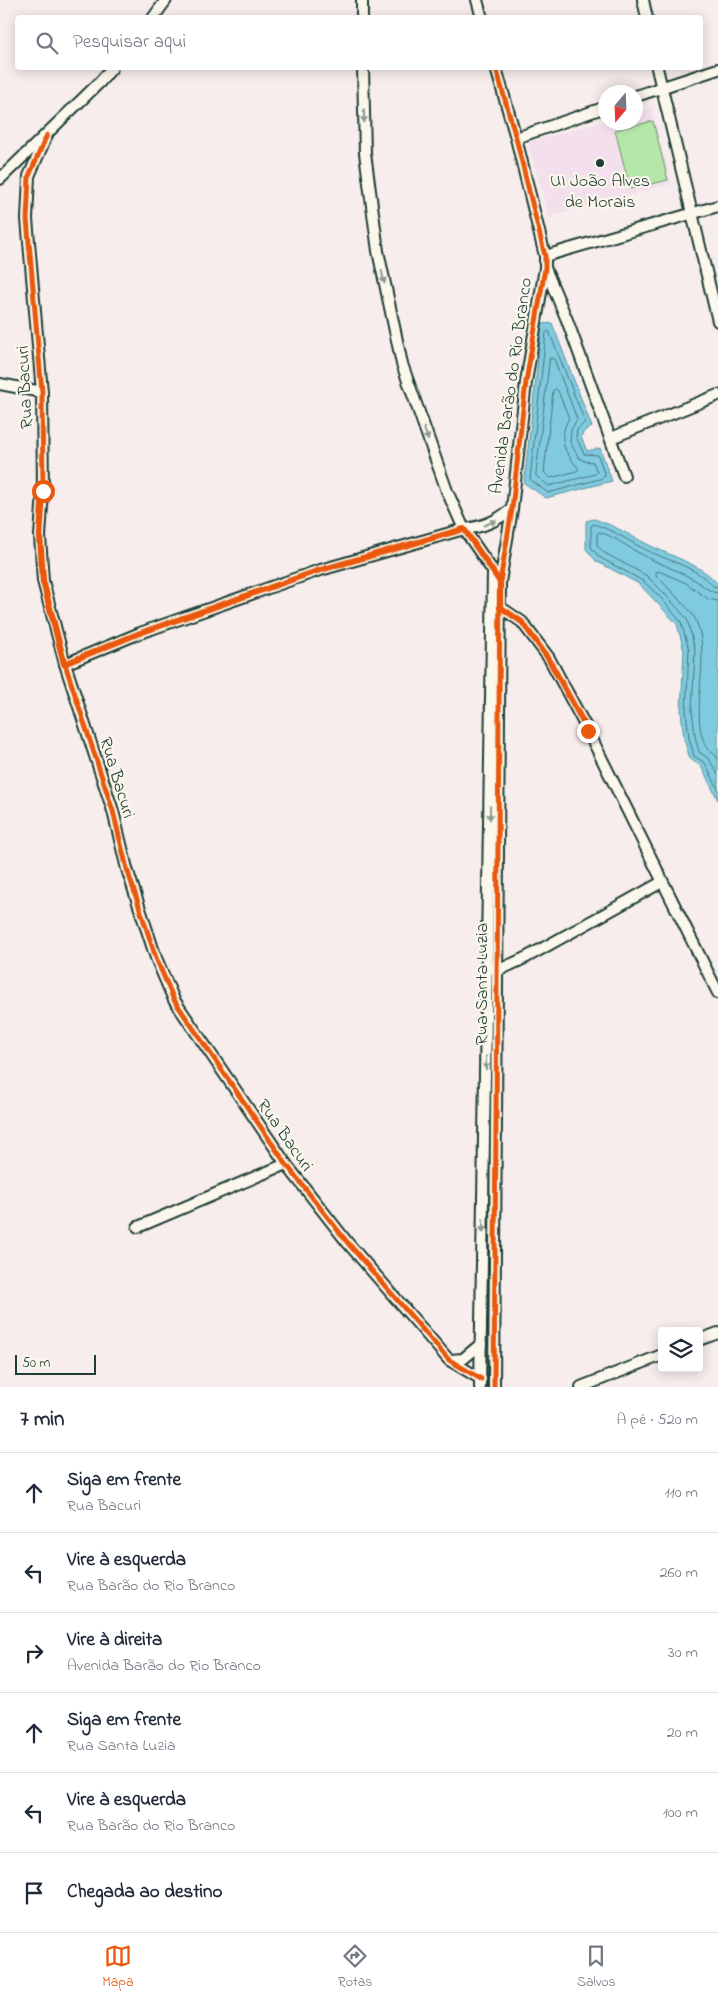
<!DOCTYPE html>
<html lang="pt">
<meta charset="utf-8">
<style>
body{margin:0;font-family:"Indie Flower",sans-serif;background:#f6f6f7;color:#1f2937}
.controls{position:absolute;right:15px;bottom:15px;display:grid;overflow:hidden;border-radius:5px;box-shadow:0 2px 12px #0003}
.controls button{width:45px;height:45px;display:grid;place-items:center;padding:0;border:0;border-bottom:1px solid #e0e1e3;background:#fff;color:#1f2937;font:25px sans-serif}
.compass{position:absolute;left:598px;top:85px;width:45px;height:45px;border-radius:50%;background:#fff;box-shadow:0 2px 12px #0003;rotate:199deg}
.scale{position:absolute;left:15px;bottom:12px;width:81px;box-sizing:border-box;padding-left:5px;border:2px solid #1f3d34;border-top:0;font-size:14px;line-height:18px;white-space:nowrap;color:#1f3d34;-webkit-text-stroke:4px #fbf7ec;paint-order:stroke}
.stop{position:absolute;width:15px;height:15px;margin:-11px;border:4px solid #ea580c;border-radius:50%;background:#fff}
.stop.end{background:#ea580c;border-color:#fff;box-shadow:0 1px 5px #0008}
.list{margin:0;padding:0;list-style:none}
h2{display:flex;justify-content:space-between;align-items:center;height:65px;margin:0;padding:0 20px;font-size:21px}
h2 small{font-size:16px;font-weight:400;color:#747a83}
.list li{display:grid;grid-template-columns:32px 1fr auto;gap:15px;align-items:center;box-sizing:border-box;height:80px;padding:0 20px;border-top:1px solid #e0e1e3}
.list b{display:block;font-size:19px;white-space:nowrap}
.list p{margin:0;font-size:16px;white-space:nowrap;color:#747a83}
.list em{font-size:16px;font-style:normal;color:#747a83}
.icon{flex:none;width:28px;height:28px;fill:none;stroke:currentColor;stroke-width:2;stroke-linecap:round;stroke-linejoin:round}
.map{position:relative;flex:none;width:718px;height:1387px;overflow:hidden}
.search{position:absolute;background:#fff;box-shadow:0 2px 12px #0003;left:15px;right:15px;top:15px;height:55px;display:flex;align-items:center;gap:12px;box-sizing:border-box;padding:0 18px;border-radius:5px;color:#747a83;font-size:19px}
.sheet{height:545px;background:#fff}
nav{display:flex;justify-content:space-around;align-items:center;box-sizing:border-box;height:70px;border-top:1px solid #e0e1e3;background:#fff;font-size:14px;color:#747a83}
nav a{display:grid;justify-items:center;gap:2px}
nav .on{color:#ea580c}
.map>svg:first-child{display:block}
.built{fill:#f3e0ec}
.green{fill:#b4e7a8;stroke:#6a926e}
.water{fill:#80cae0;stroke:#59929b}
.lines{fill:none;stroke-linecap:round;stroke-linejoin:round}
.shore{stroke:#467579;stroke-width:1}
.minor-casing{stroke:#1f3d34;stroke-width:14}
.minor{stroke:#fbf7ec;stroke-width:10}
.cycleway-casing{stroke:#fbf7ec;stroke-width:8}
.cycleway{stroke:#e8590c;stroke-width:5}
.oneway{fill:#8d9a90}
.route{stroke:#ea580c;stroke-width:6}
.poi-dot{fill:#1f3d34;stroke:#fbf7ec;stroke-width:2}
.labels{text-anchor:middle;dominant-baseline:central;stroke-width:4.5;stroke-linejoin:round;paint-order:stroke}
.poi-label{font-size:18px;fill:#1f3d34;stroke:#fbf7ec}
.street-label{font-size:18px;fill:#1f3d34;stroke:#fbf7ec}
</style>
<div class="map">
<svg width="718" height="1387" viewBox="0 0 718 1387">
<rect width="100%" height="100%" fill="#f7edec"/>
<filter id="ink" filterUnits="userSpaceOnUse"><feTurbulence type="fractalNoise" baseFrequency=".02" numOctaves="2"/><feDisplacementMap in="SourceGraphic" scale="10" xChannelSelector="R" yChannelSelector="G"/><feConvolveMatrix kernelMatrix="1 2 1 2 8 2 1 2 1" color-interpolation-filters="sRGB"/></filter>
<g filter="url(#ink)">
<!-- built -->
<polygon class="built" points="651,109 672,184 549,217 528,142 605,121 636,122 636,113"/>
<!-- green -->
<polygon class="green" points="653,121 668,180 630,189 615,130"/>
<!-- water -->
<g class="water">
<polygon points="552,323 592,427 584,431 581,437 587,451 600,448 612,481 546,498 524,483 542,324"/>
<path d="M594,519C614,525 629,535 647,544C668,555 706,566 718,585V800L701,766L690,759L684,739L681,711L684,651L677,624L639,584L596,561L586,549V521Z"/>
</g>
<g class="lines">
<!-- shore -->
<g class="shore">
<polygon points="549,331 585,422 577,430 576,437 584,454 598,455 605,476 603,478 548,493 530,479 546,333"/>
<polygon points="550,358 554,359 577,419 571,430 570,442 579,458 584,461 593,462 597,472 595,474 549,486 536,476"/>
<path d="M556,389L558,391L569,418C557,440 564,451 579,469L577,471L550,478L544,472L553,391Z"/>
<path d="M718,587L713,586C697,567 666,560 644,549C627,540 613,530 594,524L591,526V547L599,557L643,581L661,598L681,622L689,650L686,711L689,738L694,756L705,763L718,789"/>
<path d="M718,593C709,593 700,582 691,578C675,569 657,563 641,554C627,547 614,536 599,532L597,534V545L603,552L647,576L665,594L687,619L695,650L692,710L695,736L699,752L709,759L718,775"/>
<path d="M718,601L708,599L686,583L659,571L656,572V575L691,612C716,647 688,707 705,745C707,750 715,753 718,759"/>
</g>
<defs>
<g id="minor">
<polyline points="362,0 362,18"/>
<polyline points="477,0 482,18"/>
<polyline points="643,0 647,18"/>
<polyline points="153,18 166,0"/>
<polyline points="363,68 365,153 378,251 402,364 447,491 464,529 497,577"/>
<polyline points="657,68 718,321"/>
<polyline points="636,96 718,69"/>
<polyline points="47,135 29,176 27,219 42,392 43,491 40,536 43,581 65,664 113,811 127,869 156,958 174,1000 286,1164 347,1242 449,1360 481,1379"/>
<polyline points="516,138 606,107"/>
<polyline points="0,179 100,82 112,68"/>
<polyline points="545,256 718,206"/>
<polyline points="545,268 567,320 624,476"/>
<polyline points="0,384 42,392"/>
<polyline points="611,438 718,395"/>
<polyline points="500,607 522,622 549,658 588,731 718,993"/>
<path d="M65,664L140,633L317,571L464,529C484,527 496,521 512,509"/>
<polyline points="494,969 497,971 527,957 662,882"/>
<polyline points="138,1227 286,1164"/>
<polyline points="699,1340 718,1333"/>
<polyline points="450,1360 463,1359 481,1344"/>
<polyline points="480,1387 493,572"/>
<polyline points="494,1387 500,582 512,509 526,382 545,268 545,256 516,138 496,68"/>
<polyline points="581,1387 662,1355"/>
</g>
</defs>
<!-- minor casing -->
<use href="#minor" class="minor-casing"/>
<!-- minor -->
<use href="#minor" class="minor"/>
<defs>
<g id="cycleway">
<polyline points="47,135 29,176 27,219 42,392 43,491 40,536 43,581 65,664 113,811 127,869 156,958 174,1000 286,1164 347,1242 449,1360 481,1379"/>
<polyline points="494,1387 500,582 512,509 526,382 545,268 545,256 516,138 496,68"/>
</g>
</defs>
<!-- cycleway casing -->
<use href="#cycleway" class="cycleway-casing"/>
<!-- cycleway -->
<use href="#cycleway" class="cycleway"/>
</g>
<!-- one-way arrows -->
<defs><path id="oneway-solid" d="M-6-.8H1V-3.2L6.5 0L1 3.2V.8H-6Z" transform="scale(1.25)"/></defs>
<g class="oneway">
<use href="#oneway-solid" transform="translate(364 116) rotate(89)"/>
<use href="#oneway-solid" transform="translate(383 277) rotate(78)"/>
<use href="#oneway-solid" transform="translate(426 434) rotate(70)"/>
<use href="#oneway-solid" transform="translate(490 523) rotate(-23)"/>
<use href="#oneway-solid" transform="translate(490 813) rotate(91)"/>
<use href="#oneway-solid" transform="translate(486 1063) rotate(91)"/>
<use href="#oneway-solid" transform="translate(483 1226) rotate(91)"/>
</g>
</g>
<g class="lines" filter="url(#ink)">
<!-- route -->
<polyline class="route" points="43,491 40,536 43,581 64,664 140,633 317,571 464,529 500,582 500,607 522,622 548,658 588,731"/>
</g>
<!-- markers -->
<circle class="poi-dot" cx="600" cy="163" r="5"/>
<g class="labels">
<!-- poi labels -->
<g class="poi-label">
<text x="600" y="182">UI João Alves<tspan x="600" dy="21">de Morais</tspan></text>
</g>
<!-- street labels -->
<g class="street-label">
<text transform="translate(512 386) rotate(-82)">Avenida Barão do Rio Branco</text>
<text transform="translate(26 387) rotate(-93)">Rua Bacuri</text>
<text transform="translate(116 778) rotate(73)">Rua Bacuri</text>
<text transform="translate(483 984) rotate(-90)">Rua Santa Luzia</text>
<text transform="translate(284 1136) rotate(55)">Rua Bacuri</text>
</g>
</g>
</svg>
<div class="controls">
<button><svg class="icon" aria-label="layers" viewBox="0 0 24 24"><path d="M12 4l9 5-9 5-9-5zM3 14l9 5 9-5"/></svg></button>
</div>
<svg class="compass" viewBox="-18 -18 36 36"><path d="M0-13l5 13h-10z" fill="#e53935"/><path d="M0 13l5-13h-10z" fill="#747a83"/></svg>
<div class="scale">50 m</div>
<div class="stop" style="left:43px;top:491px"></div>
<div class="stop end" style="left:588px;top:731px"></div>
<div class="search"><svg class="icon" aria-label="search" viewBox="0 0 24 24"><circle cx="10" cy="10" r="6"/><path d="M15 15l6 6"/></svg>Pesquisar aqui</div>
</div>
<section class="sheet">
<h2>7 min<small>A pé · 520 m</small></h2>
<ul class="list">
<li><svg class="icon" aria-label="ahead" viewBox="0 0 24 24"><path d="M12 20V5M6 11l6-6 6 6"/></svg><div><b>Siga em frente</b><p>Rua Bacuri</p></div><em>110 m</em></li>
<li><svg class="icon" aria-label="left" viewBox="0 0 24 24"><path d="M17 20v-9H6M10 6l-5 5 5 5"/></svg><div><b>Vire à esquerda</b><p>Rua Barão do Rio Branco</p></div><em>260 m</em></li>
<li><svg class="icon" aria-label="right" viewBox="0 0 24 24"><path d="M7 20v-9h11M14 6l5 5-5 5"/></svg><div><b>Vire à direita</b><p>Avenida Barão do Rio Branco</p></div><em>30 m</em></li>
<li><svg class="icon" aria-label="ahead" viewBox="0 0 24 24"><path d="M12 20V5M6 11l6-6 6 6"/></svg><div><b>Siga em frente</b><p>Rua Santa Luzia</p></div><em>20 m</em></li>
<li><svg class="icon" aria-label="left" viewBox="0 0 24 24"><path d="M17 20v-9H6M10 6l-5 5 5 5"/></svg><div><b>Vire à esquerda</b><p>Rua Barão do Rio Branco</p></div><em>100 m</em></li>
<li><svg class="icon" aria-label="arrive" viewBox="0 0 24 24"><path d="M6 21V4h12l-3 4 3 4H6"/></svg><div><b>Chegada ao destino</b></div></li>
</ul>
</section>
<nav>
<a class="on"><svg class="icon" aria-label="map" viewBox="0 0 24 24"><path d="M3 6l6-2 6 2 6-2v14l-6 2-6-2-6 2zM9 4v14M15 6v14"/></svg>Mapa</a>
<a><svg class="icon" aria-label="directions" viewBox="0 0 24 24"><path d="M12 3l9 9-9 9-9-9zM9 14v-3h6M13 9l2 2-2 2"/></svg>Rotas</a>
<a><svg class="icon" aria-label="saved" viewBox="0 0 24 24"><path d="M7 4h10v16l-5-4-5 4z"/></svg>Salvos</a>
</nav>
